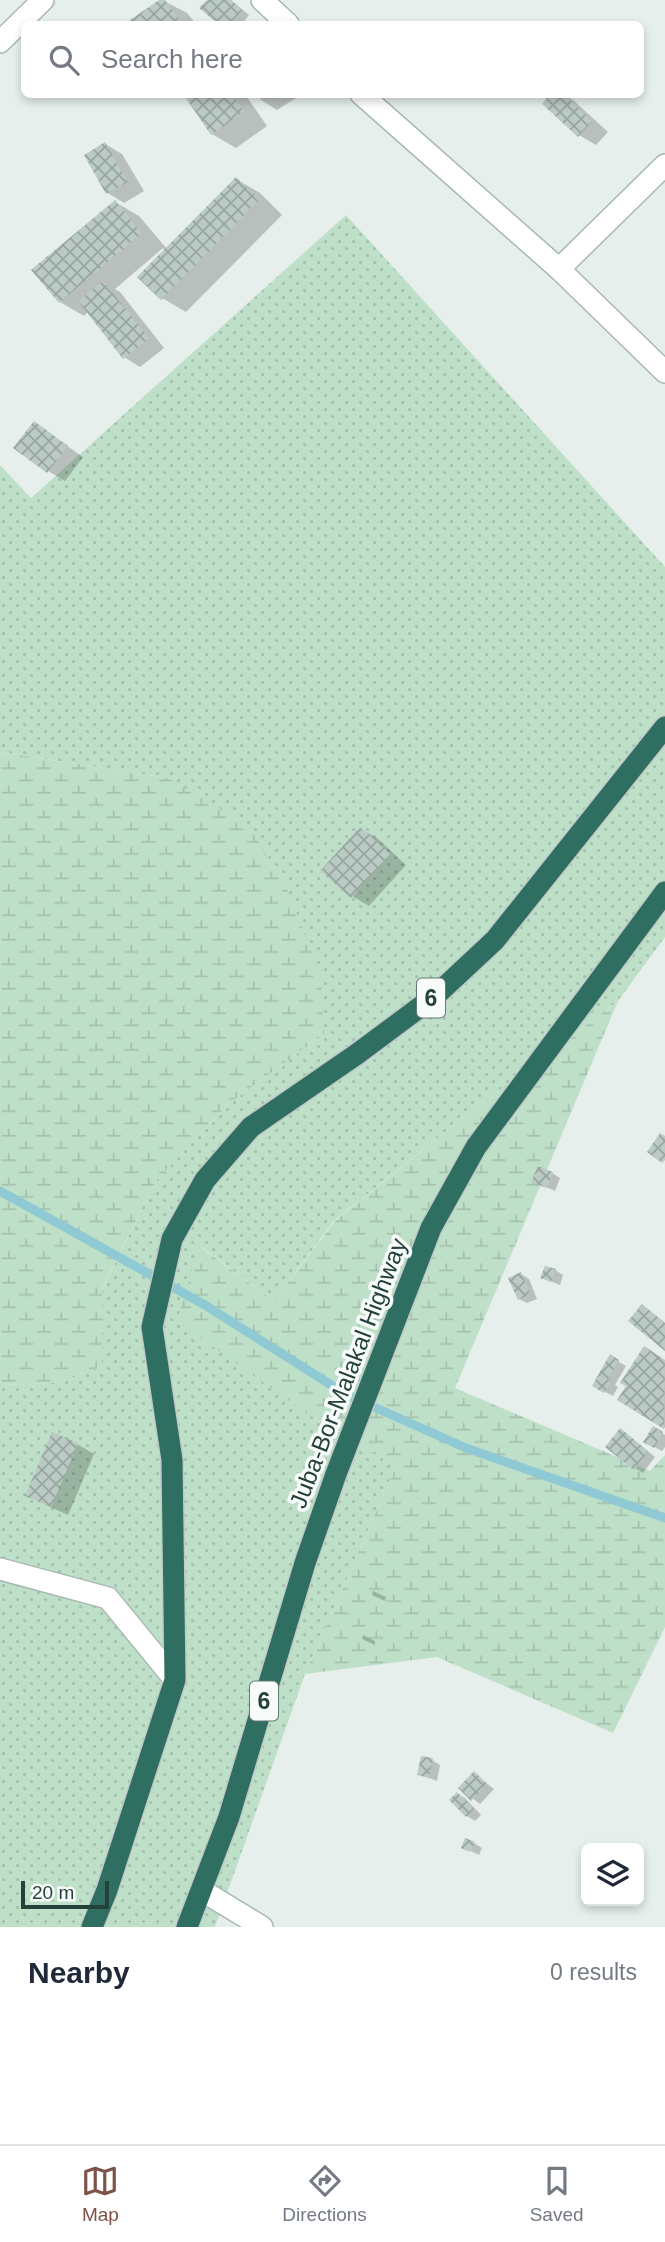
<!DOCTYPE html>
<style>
body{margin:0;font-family:Helvetica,sans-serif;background:#f2f2f3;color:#1f2937}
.controls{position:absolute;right:21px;bottom:21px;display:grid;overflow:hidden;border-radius:10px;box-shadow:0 4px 10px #0003}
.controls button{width:63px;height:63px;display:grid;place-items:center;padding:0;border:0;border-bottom:2px solid #e0e1e3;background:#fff;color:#1f2937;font:35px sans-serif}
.scale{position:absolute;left:21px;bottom:18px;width:88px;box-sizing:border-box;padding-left:7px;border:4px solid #24423a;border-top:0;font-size:19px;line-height:24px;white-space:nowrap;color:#24423a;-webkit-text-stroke:5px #f7fbf9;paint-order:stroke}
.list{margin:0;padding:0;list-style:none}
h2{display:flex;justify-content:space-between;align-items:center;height:91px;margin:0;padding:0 28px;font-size:30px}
h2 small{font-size:23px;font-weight:400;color:#747a83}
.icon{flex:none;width:38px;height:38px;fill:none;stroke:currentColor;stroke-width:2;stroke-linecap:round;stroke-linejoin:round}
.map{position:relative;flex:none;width:665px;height:1927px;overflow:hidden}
.search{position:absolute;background:#fff;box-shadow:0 4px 10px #0003;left:21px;right:21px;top:21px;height:77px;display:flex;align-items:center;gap:18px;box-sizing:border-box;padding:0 24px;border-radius:10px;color:#747a83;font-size:26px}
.sheet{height:217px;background:#fff}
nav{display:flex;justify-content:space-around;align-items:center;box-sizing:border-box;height:98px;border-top:2px solid #e0e1e3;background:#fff;font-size:19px;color:#747a83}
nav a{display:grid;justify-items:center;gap:4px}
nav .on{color:#7f5249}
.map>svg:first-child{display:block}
.grass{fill:url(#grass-dots)}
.wetland{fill:url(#wetland-marsh)}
.shadow{fill:#0003}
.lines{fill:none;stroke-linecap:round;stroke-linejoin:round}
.stream{stroke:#8ec9d4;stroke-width:9}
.building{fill:url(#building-cross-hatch)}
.minor-casing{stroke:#a8b8b2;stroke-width:24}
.highway-casing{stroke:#c2cac8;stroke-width:24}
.minor{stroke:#fff;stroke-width:21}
.highway{stroke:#2f6f62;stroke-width:21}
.labels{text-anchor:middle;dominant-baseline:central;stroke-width:7;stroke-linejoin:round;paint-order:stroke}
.shield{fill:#f7fbf9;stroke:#637a73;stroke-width:2}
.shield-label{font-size:23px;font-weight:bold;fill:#24423a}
.street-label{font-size:24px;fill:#24423a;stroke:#f7fbf9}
</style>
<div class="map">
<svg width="665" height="1927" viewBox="0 0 665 1927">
<defs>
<pattern id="grass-dots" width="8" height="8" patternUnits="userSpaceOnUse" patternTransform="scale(1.75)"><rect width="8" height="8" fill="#bfe0c8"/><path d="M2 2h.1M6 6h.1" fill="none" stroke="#a4c1ad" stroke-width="1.8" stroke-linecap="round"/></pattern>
<pattern id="wetland-marsh" width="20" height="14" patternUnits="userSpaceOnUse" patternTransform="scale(1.75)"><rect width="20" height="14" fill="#bfe0c8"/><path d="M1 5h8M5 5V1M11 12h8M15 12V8" fill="none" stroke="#a4c1ad"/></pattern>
<pattern id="building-cross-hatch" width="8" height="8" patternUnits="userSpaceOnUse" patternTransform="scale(1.75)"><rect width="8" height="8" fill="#bbcac4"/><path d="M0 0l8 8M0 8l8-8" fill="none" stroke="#98a6a0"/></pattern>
</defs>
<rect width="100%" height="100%" fill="#e6efeb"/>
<!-- grass -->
<polygon class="grass" points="346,215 665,567 665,937 618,1001 460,1120 334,1221 274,1301 200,1246 312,1417 397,1464 305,1674 215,1927 0,1927 0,1385 51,1383 102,1366 102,1290 155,1182 227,1105 324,1034 168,778 0,752 0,465 31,498"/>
<!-- wetland -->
<g class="wetland">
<polygon points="0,752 168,778 248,825 287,889 321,975 324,1034 227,1105 155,1182 102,1289 102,1366 51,1383 0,1385"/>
<polygon points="618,1001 455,1388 650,1471 665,1455 665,1627 613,1733 437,1657 305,1674 397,1464 312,1417 177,1321 199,1246 274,1301 335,1221 460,1120"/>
</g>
<!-- shadow -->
<g class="shadow">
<polygon points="162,0 187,13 196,24 135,24 133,20"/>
<polygon points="209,0 231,0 249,15 242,24 221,24 202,8"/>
<polygon points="185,94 245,94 267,126 236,148 212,134"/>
<polygon points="257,94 294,94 296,98 277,110 261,100"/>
<polygon points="563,94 573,100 608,132 596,145 579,135"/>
<polygon points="105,144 122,154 144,191 124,203 108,193"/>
<polygon points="236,179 260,193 282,215 186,312 162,298 165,251 163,248 115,289 120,292 164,348 140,367 124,357 88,312 84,316 60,302 115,202 139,216 167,249"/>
<polygon points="34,423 83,457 65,481 48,471"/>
<polygon points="360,829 377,838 406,865 369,906 352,896"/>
<polygon points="552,1173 560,1178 555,1191 533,1181"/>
<polygon points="555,1270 563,1275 560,1285 543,1278"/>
<polygon points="521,1274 529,1279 537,1299 527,1303 519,1299"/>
<polygon points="644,1348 665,1361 665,1428 620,1400"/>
<polygon points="610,1357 626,1366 615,1385 618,1387 613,1396 594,1386"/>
<polygon points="653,1428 665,1435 665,1447 662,1451 645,1442"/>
<polygon points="628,1435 655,1457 643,1473 635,1468"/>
<polygon points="77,1444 94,1454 68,1515 27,1496"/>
<polygon points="373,1591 386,1597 385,1601 372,1595"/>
<polygon points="363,1635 375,1641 375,1645 362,1639"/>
<polygon points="432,1760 440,1765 437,1781 419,1774"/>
<polygon points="474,1773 494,1789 480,1804 460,1788"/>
<polygon points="457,1794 465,1798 481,1815 475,1821 467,1816"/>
<polygon points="474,1843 482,1848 479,1855 463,1847"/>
</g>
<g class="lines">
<!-- stream -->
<polyline class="stream" points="0,1191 205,1305 347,1395 466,1448 665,1518"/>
</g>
<!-- building -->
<g class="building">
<polygon points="159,0 165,0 183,24 133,24 130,20"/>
<polygon points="207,0 231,0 242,10 230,24 218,24 199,8"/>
<polygon points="183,94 232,94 244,112 211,135"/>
<polygon points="550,94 563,94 592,121 578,137 542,104"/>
<polygon points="105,142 128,182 106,194 84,155"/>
<polygon points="236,177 259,200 161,300 137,277"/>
<polygon points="115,200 142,233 59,303 31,270"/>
<polygon points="103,281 149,338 123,359 78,301"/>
<polygon points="34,421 68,446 47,473 13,448"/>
<polygon points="360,827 390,854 351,898 320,871"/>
<polygon points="660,1133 665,1136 665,1160 662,1163 647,1152"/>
<polygon points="538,1166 553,1172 547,1188 531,1182"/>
<polygon points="545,1266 556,1269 551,1282 540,1278"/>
<polygon points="521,1272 530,1294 518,1300 508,1278"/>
<polygon points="642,1304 665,1323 665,1351 628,1321"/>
<polygon points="644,1346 665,1360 664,1429 617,1400 626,1386 620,1383"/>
<polygon points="610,1354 619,1360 608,1380 611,1381 604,1393 592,1386"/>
<polygon points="653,1426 663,1432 654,1448 643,1442"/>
<polygon points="620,1428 648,1451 634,1470 605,1447"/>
<polygon points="52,1432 78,1443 51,1507 25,1496"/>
<polygon points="421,1756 433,1758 429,1778 417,1775"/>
<polygon points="474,1771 487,1784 471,1801 458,1788"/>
<polygon points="457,1792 474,1809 466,1817 449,1800"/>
<polygon points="465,1838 475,1842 470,1852 461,1848"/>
</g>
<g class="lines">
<defs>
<g id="minor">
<polyline points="262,0 288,24"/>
<polyline points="0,42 43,0"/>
<polyline points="361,94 559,269 665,372"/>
<polyline points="559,269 665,165"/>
<polyline points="0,1569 108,1598 175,1680"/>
<polyline points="201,1890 262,1927"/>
</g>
<g id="highway">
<polyline points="92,1927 107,1890 175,1680 172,1460 152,1327 172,1239 205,1180 251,1127 357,1054 435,996 495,940 665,727"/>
<polyline points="187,1927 229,1817 305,1563 336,1474 431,1228 476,1147 665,892"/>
</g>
</defs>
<!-- minor casing -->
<use href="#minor" class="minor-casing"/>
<!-- highway casing -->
<use href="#highway" class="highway-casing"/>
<!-- minor -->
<use href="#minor" class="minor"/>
<!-- highway -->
<use href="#highway" class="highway"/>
</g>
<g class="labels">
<!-- shield labels -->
<g class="shield">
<rect x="417" y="978.5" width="28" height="39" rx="5"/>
<rect x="250" y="1681.5" width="28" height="39" rx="5"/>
</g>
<g class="shield-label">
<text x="431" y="998">6</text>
<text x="264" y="1701">6</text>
</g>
<!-- street labels -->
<g class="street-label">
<text transform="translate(348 1373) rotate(-69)">Juba-Bor-Malakal Highway</text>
</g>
</g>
</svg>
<div class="controls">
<button><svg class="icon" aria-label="layers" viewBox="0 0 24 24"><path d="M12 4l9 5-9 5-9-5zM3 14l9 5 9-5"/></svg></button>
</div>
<div class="scale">20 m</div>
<div class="search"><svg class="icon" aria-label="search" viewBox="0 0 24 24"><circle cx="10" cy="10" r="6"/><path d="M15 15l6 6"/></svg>Search here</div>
</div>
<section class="sheet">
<h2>Nearby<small>0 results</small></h2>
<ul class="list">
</ul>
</section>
<nav>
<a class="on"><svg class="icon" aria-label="map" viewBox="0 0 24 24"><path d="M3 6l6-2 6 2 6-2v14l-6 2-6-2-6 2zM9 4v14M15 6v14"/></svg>Map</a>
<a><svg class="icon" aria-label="directions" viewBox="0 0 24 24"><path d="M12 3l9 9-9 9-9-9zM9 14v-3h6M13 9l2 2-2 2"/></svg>Directions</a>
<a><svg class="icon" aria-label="saved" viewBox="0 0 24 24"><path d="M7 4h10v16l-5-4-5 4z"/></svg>Saved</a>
</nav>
